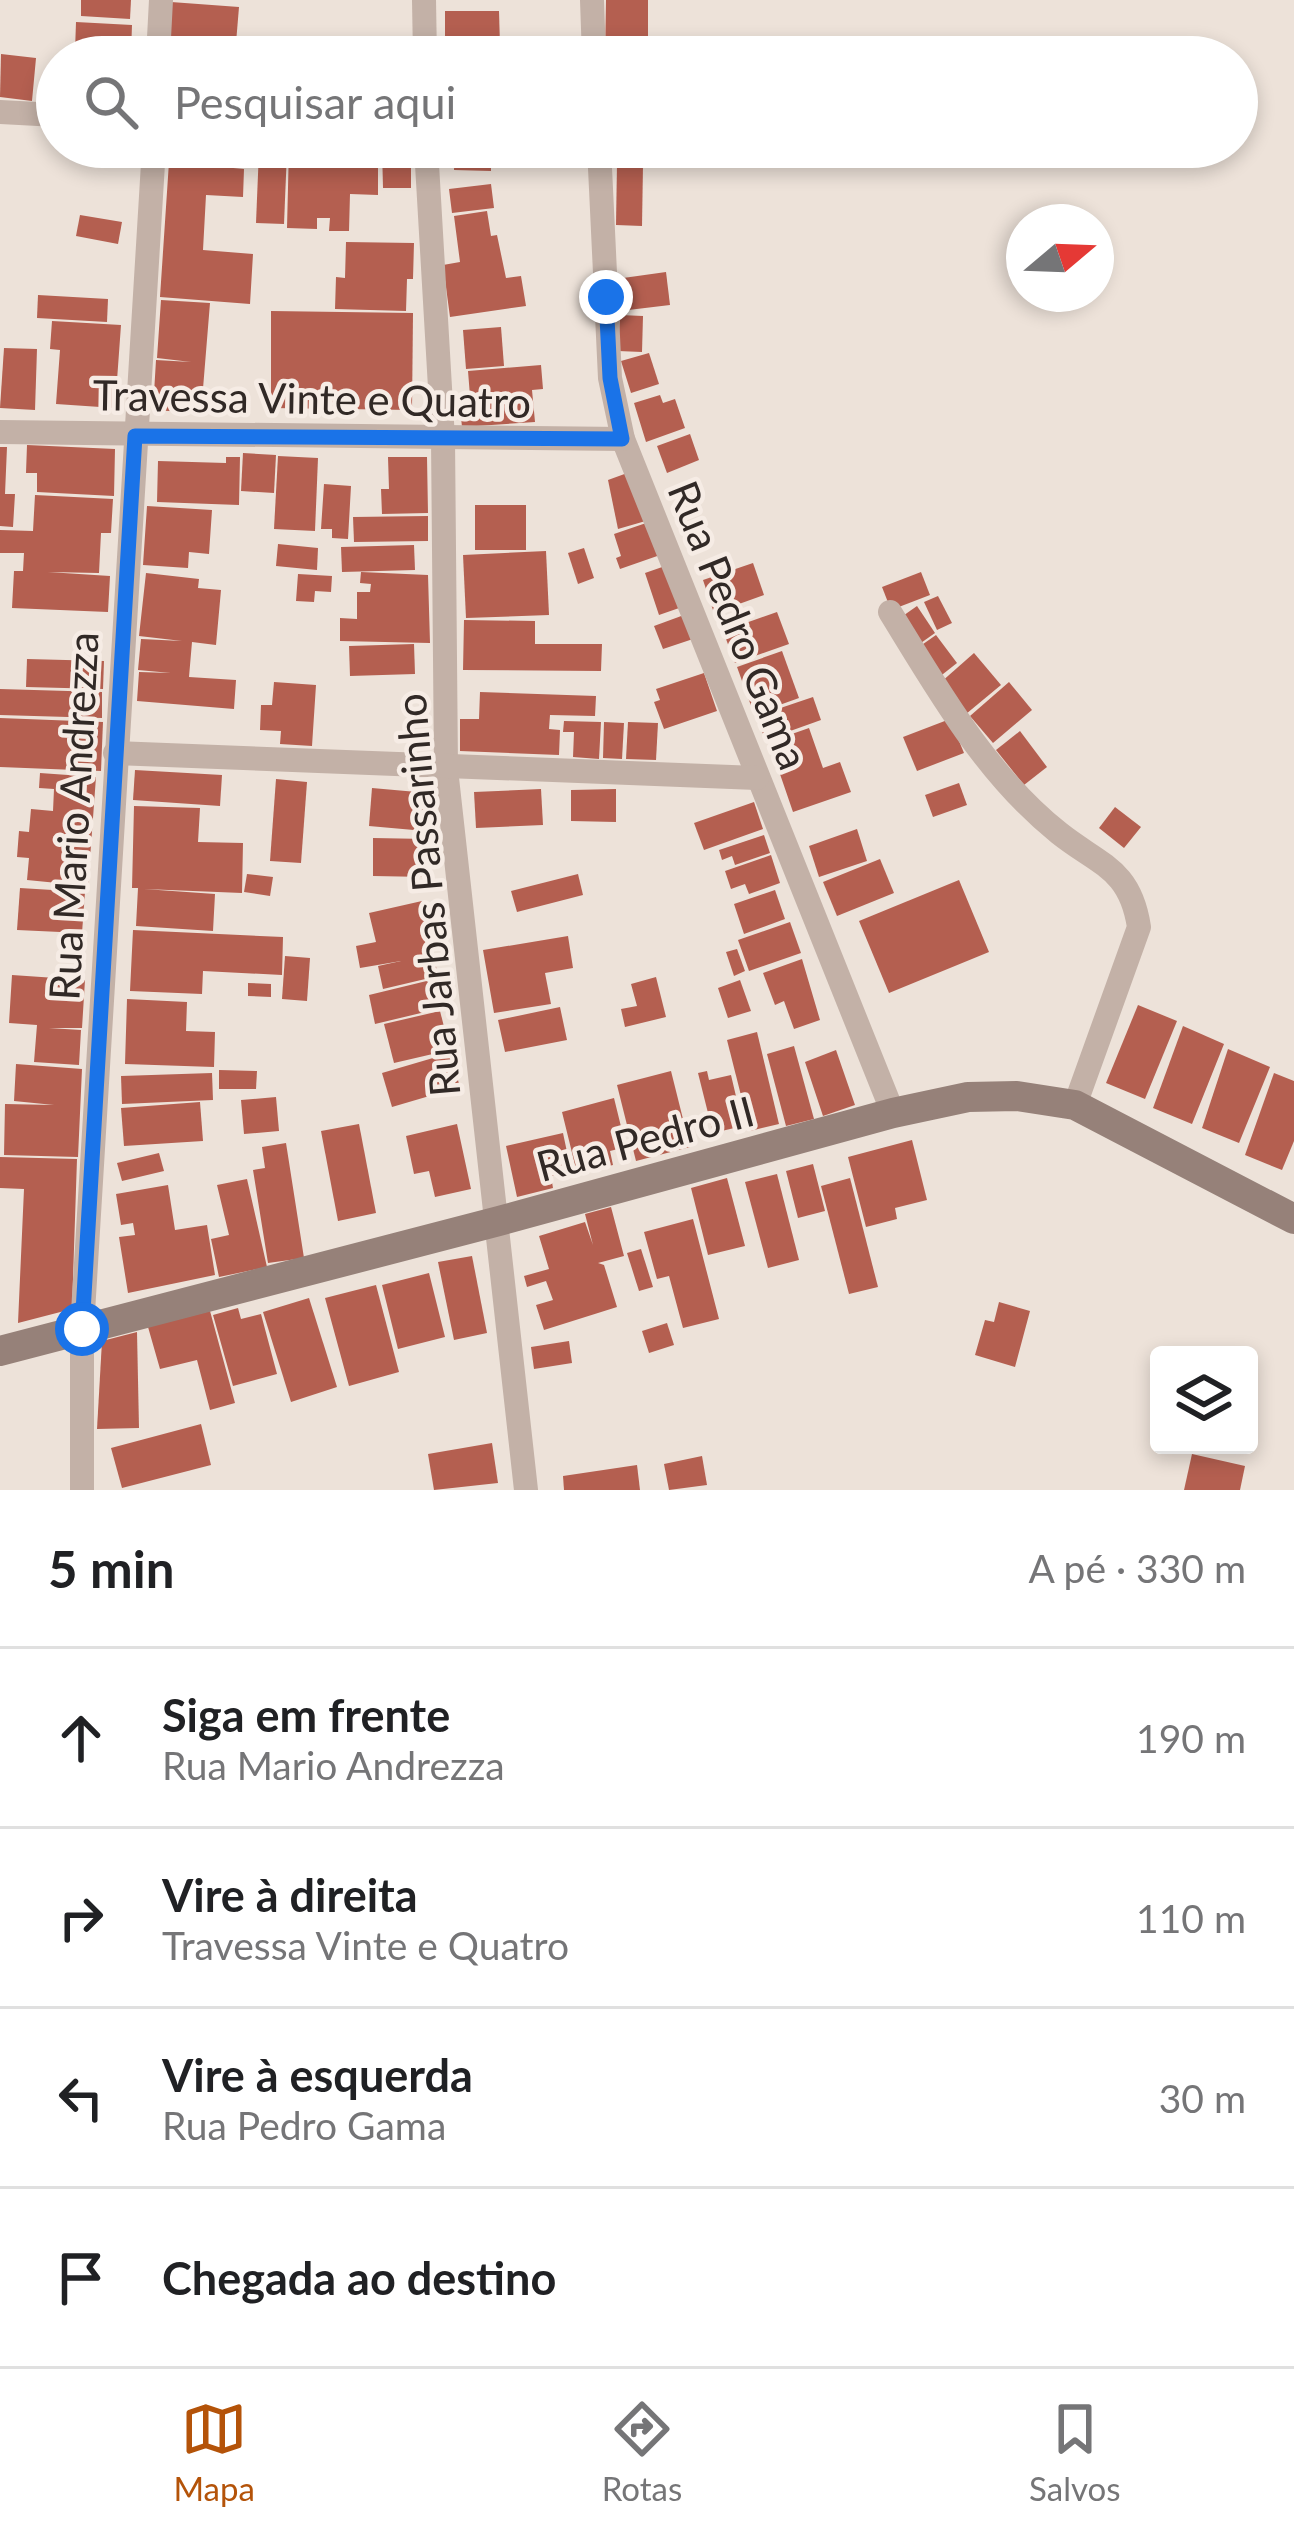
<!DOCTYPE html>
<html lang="pt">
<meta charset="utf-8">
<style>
body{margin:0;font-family:Lato,sans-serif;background:#f2f2f2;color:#202124}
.controls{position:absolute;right:36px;bottom:36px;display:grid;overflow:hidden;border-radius:12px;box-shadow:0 6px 18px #0003}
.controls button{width:108px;height:108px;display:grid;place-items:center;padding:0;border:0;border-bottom:3px solid #e0e0e0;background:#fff;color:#202124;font:60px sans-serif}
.compass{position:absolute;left:1006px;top:204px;width:108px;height:108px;border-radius:50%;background:#fff;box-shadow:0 6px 18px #0003;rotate:71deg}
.stop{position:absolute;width:36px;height:36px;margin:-27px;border:9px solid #1a73e8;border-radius:50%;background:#fff}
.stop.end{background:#1a73e8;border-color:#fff;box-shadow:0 3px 12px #0008}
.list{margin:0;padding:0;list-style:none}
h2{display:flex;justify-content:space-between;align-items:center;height:156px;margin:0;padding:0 48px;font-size:51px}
h2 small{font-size:39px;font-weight:400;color:#757577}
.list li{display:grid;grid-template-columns:78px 1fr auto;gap:36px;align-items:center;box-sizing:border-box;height:180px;padding:0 48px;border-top:3px solid #e0e0e0}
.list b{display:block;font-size:45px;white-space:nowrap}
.list p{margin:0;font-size:39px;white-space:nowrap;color:#757577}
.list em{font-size:39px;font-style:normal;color:#757577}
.icon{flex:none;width:66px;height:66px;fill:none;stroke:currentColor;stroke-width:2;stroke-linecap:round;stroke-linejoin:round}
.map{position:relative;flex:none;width:1294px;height:1490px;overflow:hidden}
.search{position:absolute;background:#fff;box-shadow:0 6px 18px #0003;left:36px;right:36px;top:36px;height:132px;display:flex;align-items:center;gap:30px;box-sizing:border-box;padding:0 42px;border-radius:66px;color:#757577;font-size:45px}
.sheet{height:876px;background:#fff}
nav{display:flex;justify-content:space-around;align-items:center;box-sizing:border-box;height:168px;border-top:3px solid #e0e0e0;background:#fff;font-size:33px;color:#757577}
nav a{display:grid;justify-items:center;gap:6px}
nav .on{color:#b45309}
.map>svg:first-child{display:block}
.building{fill:#b45f50}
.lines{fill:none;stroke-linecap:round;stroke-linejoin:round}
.street{stroke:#c3b1a7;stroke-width:24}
.secondary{stroke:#968179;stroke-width:30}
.route{stroke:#1a73e8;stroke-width:15}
.labels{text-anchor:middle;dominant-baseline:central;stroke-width:9;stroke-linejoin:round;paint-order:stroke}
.street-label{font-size:42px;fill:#312926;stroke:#f6ece5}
</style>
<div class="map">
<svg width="1294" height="1490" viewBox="0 0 1294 1490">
<rect width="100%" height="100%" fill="#ede2d9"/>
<!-- building -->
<g class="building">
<polygon points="81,0 131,0 130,19 81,16"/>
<polygon points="606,0 648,0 648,36 631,36 631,57 605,57"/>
<polygon points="171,2 239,7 235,55 169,51"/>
<polygon points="445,11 499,11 500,46 445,45"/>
<polygon points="76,22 132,25 131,54 93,52 92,57 86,57 87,52 75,51"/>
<rect x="439" y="48" width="40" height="9"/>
<polygon points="1,54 36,58 32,101 0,97"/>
<polygon points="289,147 378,149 378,195 350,194 349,231 329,231 330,218 317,218 317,229 287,228"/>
<polygon points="455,147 491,147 491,171 454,170"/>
<polygon points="608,147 637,147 638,161 609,162"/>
<polygon points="382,148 411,148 411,188 383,188"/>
<polygon points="259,150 287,151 284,224 256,223"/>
<polygon points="169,162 244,169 243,197 206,195 203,250 253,254 250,304 160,297"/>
<polygon points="617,164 643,165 642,226 616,225"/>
<polygon points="491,184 494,208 452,213 449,189"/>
<polygon points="487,211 491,236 497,235 506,278 521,276 526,306 450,317 443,265 460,262 454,216"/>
<polygon points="80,215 122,222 118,244 76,236"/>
<polygon points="346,242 414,243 413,279 407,279 406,311 335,309 336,277 345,278"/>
<polygon points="666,272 670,305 620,311 616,279"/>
<polygon points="38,295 108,299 107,322 37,318"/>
<polygon points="161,300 210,303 201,413 153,410 156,360 191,362 157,358"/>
<polygon points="271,311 413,313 412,410 271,408"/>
<polygon points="620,315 643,316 642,352 618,351"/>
<polygon points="52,321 121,325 115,408 56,404 60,350 50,349"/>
<polygon points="501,327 504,366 466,369 463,330"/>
<polygon points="4,348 37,349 35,410 0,408"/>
<polygon points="649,353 659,384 631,393 621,361"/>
<polygon points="541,365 543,389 532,390 535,422 462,427 459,397 470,396 468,371"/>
<polygon points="660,395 663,403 675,399 685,428 646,442 634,403"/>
<polygon points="690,434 699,460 667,473 657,446"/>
<polygon points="27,445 115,449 114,496 37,492 37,473 26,473"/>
<polygon points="0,447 7,447 5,494 15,494 13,527 0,526"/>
<polygon points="243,453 276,455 274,493 241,491"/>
<polygon points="278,456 318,458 315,531 274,529"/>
<polygon points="226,457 240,457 239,505 157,502 158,461 226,463"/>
<polygon points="388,457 427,457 428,513 382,514 381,489 389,489"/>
<polygon points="630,472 649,520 618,529 608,480"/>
<polygon points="324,484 351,486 348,539 332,538 332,529 321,529"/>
<polygon points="35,495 113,499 111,533 101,533 99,573 48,572 110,576 108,612 12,608 14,571 23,571 24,553 0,553 0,530 33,531"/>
<rect x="475" y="505" width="51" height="45"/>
<polygon points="147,506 212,510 209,554 189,552 188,568 143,565"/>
<polygon points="428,516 428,541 354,542 353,517"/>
<polygon points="652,521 663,554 620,569 616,558 621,556 614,534"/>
<polygon points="278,544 318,548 317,570 276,566"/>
<polygon points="414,545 415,570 342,572 341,547"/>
<polygon points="584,548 594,578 578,584 568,553"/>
<polygon points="546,551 549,615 466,618 463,555"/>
<polygon points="753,563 764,595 714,613 703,580"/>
<polygon points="668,565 682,607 659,615 645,573"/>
<polygon points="361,572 428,575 430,643 340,641 340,618 357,619 357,592 370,592 371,584 360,583"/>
<polygon points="921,572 930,595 891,610 882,587"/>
<polygon points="146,573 199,579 198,588 221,590 216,645 192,642 189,677 236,680 234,709 137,701 139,672 171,673 138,670 141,639 182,641 139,636"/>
<polygon points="298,574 332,576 331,592 315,591 314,602 296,601"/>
<polygon points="938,596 952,623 937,630 924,602"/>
<polygon points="917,606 935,633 918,645 900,618"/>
<polygon points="777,612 789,644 735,663 723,631"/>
<polygon points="684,615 693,639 663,649 654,626"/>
<polygon points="464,620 535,621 535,644 602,644 601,671 463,670"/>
<polygon points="936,635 957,663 938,678 916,649"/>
<polygon points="414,644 415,674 350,676 349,646"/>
<polygon points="782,651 799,698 754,714 737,667"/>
<polygon points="974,653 1001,685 966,714 940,683"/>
<polygon points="27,659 104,661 103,689 26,687"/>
<polygon points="704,673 717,711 664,729 654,702 660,700 656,689"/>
<polygon points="274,682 316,685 312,746 280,744 281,731 260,730 261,705 272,705"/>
<polygon points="1009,682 1032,710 993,743 970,716"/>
<polygon points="0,689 102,692 102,718 0,715"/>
<polygon points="480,692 596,696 595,716 550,715 549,729 560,730 559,755 460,751 460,719 479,719"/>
<polygon points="813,697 821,720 765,740 757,716"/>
<polygon points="0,718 103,722 101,771 0,767"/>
<polygon points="950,719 964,753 917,771 903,737"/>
<polygon points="564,721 601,722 599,759 573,757 574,732 563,732"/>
<polygon points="604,722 624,723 622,759 603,758"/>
<polygon points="628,722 658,723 656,760 626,759"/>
<polygon points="809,728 823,768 840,762 851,792 793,812 769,742"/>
<polygon points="1020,731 1047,767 1024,785 996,750"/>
<polygon points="135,770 222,775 220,806 133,800"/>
<polygon points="40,773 96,777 88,886 27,880 29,858 17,857 19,831 29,832 31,809 53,811 54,789 39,788"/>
<polygon points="276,779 307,782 301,863 270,861"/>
<polygon points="959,783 967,805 933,817 925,795"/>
<polygon points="372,788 428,793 425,831 369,826"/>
<polygon points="541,789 543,825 476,828 474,792"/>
<polygon points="616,789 616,822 571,821 571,790"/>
<polygon points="754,802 763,829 704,850 694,823"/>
<polygon points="134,806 200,808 198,842 243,843 242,893 144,889 215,894 213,931 136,926 138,888 132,888"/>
<polygon points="1115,807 1141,827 1124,848 1099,828"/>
<polygon points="857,829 867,861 819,877 809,846"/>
<polygon points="764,835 770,853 735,865 732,856 722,860 719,850"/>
<polygon points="373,838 427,839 427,877 373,876"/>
<polygon points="771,855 780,883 749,894 745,884 731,889 725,871"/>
<polygon points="880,859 894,893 837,916 823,882"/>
<polygon points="247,874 273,877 270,896 244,892"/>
<polygon points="578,874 583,895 517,912 511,891"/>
<polygon points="959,880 989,952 889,993 859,921"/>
<polygon points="20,888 85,892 82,933 17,930"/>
<polygon points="775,890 785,919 744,934 734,904"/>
<polygon points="422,901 438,976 383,989 378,966 401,961 360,968 356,946 376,942 369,913"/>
<polygon points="790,922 801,953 749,971 738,940"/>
<polygon points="133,930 283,937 282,975 203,971 202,994 130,991"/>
<polygon points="568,936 573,968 545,973 551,1004 494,1013 483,950"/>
<polygon points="737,949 745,971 734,976 726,952"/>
<polygon points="285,956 310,958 307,1001 282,999"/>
<polygon points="802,959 820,1020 794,1029 784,1001 775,1005 763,973"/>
<polygon points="12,975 85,980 82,1028 49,1028 81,1030 79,1065 34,1062 37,1025 9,1023"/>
<polygon points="656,977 666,1017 625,1027 621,1009 637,1006 631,984"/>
<polygon points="439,978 446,1007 375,1024 369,995"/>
<polygon points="740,980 751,1011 728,1018 718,988"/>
<polygon points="248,983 271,984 271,997 248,996"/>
<polygon points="127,999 187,1002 186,1031 215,1032 214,1067 125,1064"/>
<polygon points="1138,1005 1177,1021 1145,1099 1106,1083"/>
<polygon points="560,1007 567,1040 505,1052 498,1020"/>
<polygon points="440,1011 450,1050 394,1063 384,1024"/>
<polygon points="1183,1026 1224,1044 1192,1124 1153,1108"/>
<polygon points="757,1032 779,1124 750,1131 727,1040"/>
<polygon points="794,1046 814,1119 786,1126 767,1054"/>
<polygon points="1228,1049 1270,1067 1239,1143 1202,1128"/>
<polygon points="836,1050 855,1105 823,1116 805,1062"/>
<polygon points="450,1053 460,1087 392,1107 382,1073"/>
<polygon points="16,1064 82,1069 78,1157 4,1155 5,1104 54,1105 14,1101"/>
<polygon points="219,1070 257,1071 256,1089 219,1089"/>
<polygon points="671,1071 690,1147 636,1161 617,1085"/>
<polygon points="707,1071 709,1080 731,1075 743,1126 713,1133 698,1073"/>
<polygon points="212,1073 213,1100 122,1104 121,1076"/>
<polygon points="1274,1073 1294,1081 1294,1141 1282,1170 1245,1155"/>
<polygon points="276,1097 279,1131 244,1134 241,1100"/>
<polygon points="614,1098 626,1147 610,1151 613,1165 577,1173 562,1112"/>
<polygon points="200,1102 203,1141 124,1146 121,1108"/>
<polygon points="359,1124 376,1213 338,1221 321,1131"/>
<polygon points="457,1124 471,1189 435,1197 429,1171 414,1174 406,1136"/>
<polygon points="563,1133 571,1171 551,1176 553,1188 517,1197 506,1146"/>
<polygon points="912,1140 927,1200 895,1208 897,1219 866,1227 848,1157"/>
<polygon points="286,1143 304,1258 268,1263 253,1170 265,1168 262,1147"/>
<polygon points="159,1153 164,1171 122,1181 117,1163"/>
<polygon points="0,1157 77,1159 72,1309 18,1323 24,1189 0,1188"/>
<polygon points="813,1164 825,1211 798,1218 786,1171"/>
<polygon points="777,1174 799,1260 768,1268 745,1182"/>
<polygon points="727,1178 745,1246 708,1255 691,1188"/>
<polygon points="850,1178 878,1287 849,1294 821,1186"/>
<polygon points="247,1179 267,1267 219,1277 211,1239 229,1235 217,1185"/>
<polygon points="168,1185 175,1230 207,1225 215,1275 128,1293 119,1237 135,1235 133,1223 121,1225 116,1194"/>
<polygon points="611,1207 624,1256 598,1263 604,1265 617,1307 544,1330 536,1305 553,1300 546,1281 527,1287 524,1276 549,1269 539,1236 585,1222 593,1245 585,1214"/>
<polygon points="693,1219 719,1319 683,1328 669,1276 657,1279 644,1232"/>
<polygon points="641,1249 653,1287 639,1291 627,1253"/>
<polygon points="472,1256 487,1333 454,1340 438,1262"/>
<polygon points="429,1273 445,1337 398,1349 382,1285"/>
<polygon points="376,1285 399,1372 349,1386 325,1298"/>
<polygon points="309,1298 337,1387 291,1402 263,1312"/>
<polygon points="999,1302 1030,1311 1015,1367 975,1355 985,1320 994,1322"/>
<polygon points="238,1308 241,1319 261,1314 277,1374 233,1386 213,1315"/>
<polygon points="210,1311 235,1403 210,1410 197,1360 160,1369 148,1327"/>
<polygon points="667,1323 674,1345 649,1353 642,1331"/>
<polygon points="137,1332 139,1428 97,1429 102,1341"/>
<polygon points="569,1341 572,1363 534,1369 531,1347"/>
<polygon points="201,1424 211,1465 122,1488 111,1448"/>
<polygon points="492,1443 498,1483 434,1490 428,1454"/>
<polygon points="1192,1454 1245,1466 1240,1490 1184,1490"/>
<polygon points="702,1456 707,1485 669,1490 664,1464"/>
<polygon points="637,1465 640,1490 564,1490 563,1476"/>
</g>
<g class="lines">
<!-- street -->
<g class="street">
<polyline points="424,0 425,57"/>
<polyline points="592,0 594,57"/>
<polyline points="158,57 161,0"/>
<polyline points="0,112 57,115"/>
<polyline points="426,147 443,439 446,769 526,1490"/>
<polyline points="599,147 610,378 623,439 893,1113"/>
<polyline points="0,432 623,439"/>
<path d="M890,612C938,690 986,775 1059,833C1099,865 1130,868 1139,927L1075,1105"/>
<polyline points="115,753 757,778"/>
<polyline points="82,1490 82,1329 154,147"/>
</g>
<!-- secondary -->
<polyline class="secondary" points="0,1351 499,1221 893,1113 968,1097 1017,1096 1075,1105 1294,1219"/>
</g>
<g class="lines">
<!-- route -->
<polyline class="route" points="82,1329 135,436 622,439 610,378 606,297"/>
</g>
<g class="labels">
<!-- street labels -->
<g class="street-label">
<text transform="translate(312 398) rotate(1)">Travessa Vinte e Quatro</text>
<text transform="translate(739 625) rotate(68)">Rua Pedro Gama</text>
<text transform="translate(73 816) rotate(-87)">Rua Mario Andrezza</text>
<text transform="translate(427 895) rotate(-95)">Rua Jarbas Passarinho</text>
<text transform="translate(645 1138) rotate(-15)">Rua Pedro II</text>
</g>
</g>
</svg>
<div class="controls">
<button><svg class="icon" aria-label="layers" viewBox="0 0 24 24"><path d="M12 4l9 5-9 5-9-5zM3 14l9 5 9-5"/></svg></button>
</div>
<svg class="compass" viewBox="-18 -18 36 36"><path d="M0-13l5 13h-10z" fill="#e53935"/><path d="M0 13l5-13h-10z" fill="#757577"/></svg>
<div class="stop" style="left:82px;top:1329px"></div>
<div class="stop end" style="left:606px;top:297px"></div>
<div class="search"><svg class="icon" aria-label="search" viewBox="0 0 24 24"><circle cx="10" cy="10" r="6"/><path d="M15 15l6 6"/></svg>Pesquisar aqui</div>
</div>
<section class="sheet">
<h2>5 min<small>A pé · 330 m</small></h2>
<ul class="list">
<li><svg class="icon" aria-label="ahead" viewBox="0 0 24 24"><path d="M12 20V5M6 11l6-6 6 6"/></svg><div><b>Siga em frente</b><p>Rua Mario Andrezza</p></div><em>190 m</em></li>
<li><svg class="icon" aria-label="right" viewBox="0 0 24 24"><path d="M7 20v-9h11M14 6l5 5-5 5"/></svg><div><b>Vire à direita</b><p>Travessa Vinte e Quatro</p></div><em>110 m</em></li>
<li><svg class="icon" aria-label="left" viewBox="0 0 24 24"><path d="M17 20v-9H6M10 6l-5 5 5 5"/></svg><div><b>Vire à esquerda</b><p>Rua Pedro Gama</p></div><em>30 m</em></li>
<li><svg class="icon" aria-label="arrive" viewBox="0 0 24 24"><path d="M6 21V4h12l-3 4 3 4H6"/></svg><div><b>Chegada ao destino</b></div></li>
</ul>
</section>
<nav>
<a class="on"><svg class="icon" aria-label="map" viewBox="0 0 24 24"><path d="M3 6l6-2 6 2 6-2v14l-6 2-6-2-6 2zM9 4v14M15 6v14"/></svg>Mapa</a>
<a><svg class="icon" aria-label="directions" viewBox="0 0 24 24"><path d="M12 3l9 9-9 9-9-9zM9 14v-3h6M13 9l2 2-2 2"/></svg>Rotas</a>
<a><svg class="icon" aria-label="saved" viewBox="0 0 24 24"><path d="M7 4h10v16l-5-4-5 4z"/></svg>Salvos</a>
</nav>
